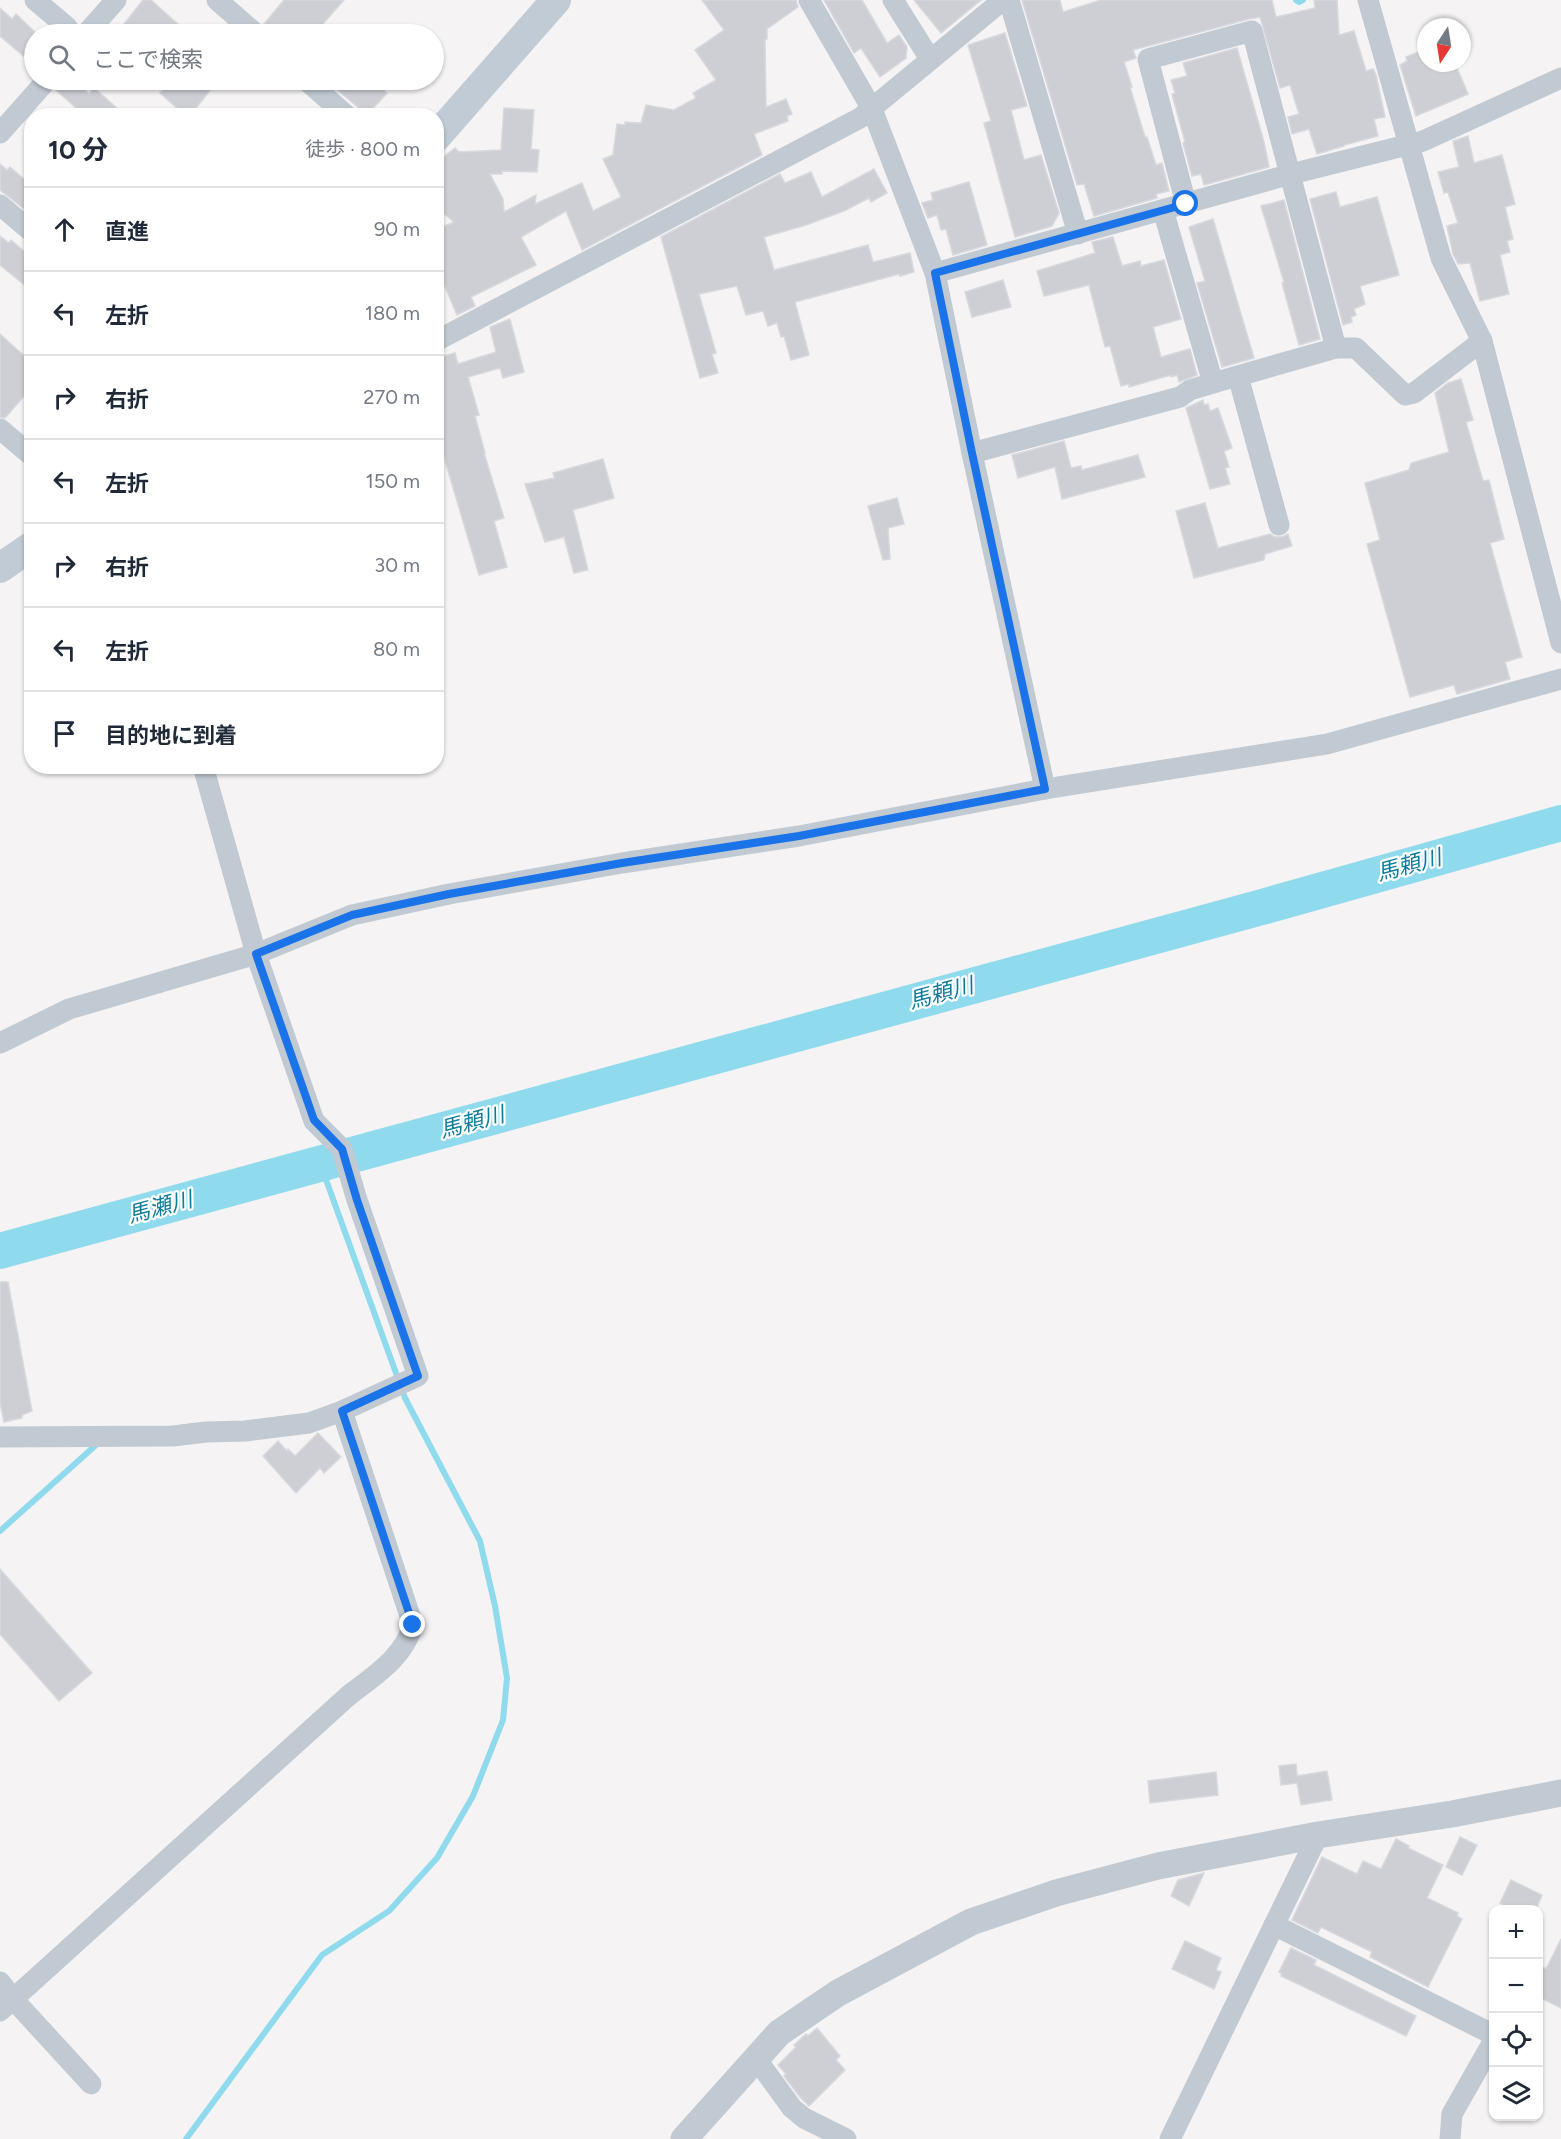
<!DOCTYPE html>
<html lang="ja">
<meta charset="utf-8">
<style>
body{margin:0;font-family:Figtree,"Noto Sans JP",sans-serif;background:#f2f2f3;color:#1f2937}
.controls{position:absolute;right:18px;bottom:18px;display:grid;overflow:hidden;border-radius:12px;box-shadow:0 2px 4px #0004}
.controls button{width:54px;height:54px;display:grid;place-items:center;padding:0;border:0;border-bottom:2px solid #e0e1e3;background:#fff;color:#1f2937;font:30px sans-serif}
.compass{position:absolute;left:1417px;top:18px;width:54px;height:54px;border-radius:50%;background:#fff;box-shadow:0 2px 4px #0004;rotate:192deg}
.stop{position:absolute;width:18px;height:18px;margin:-14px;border:4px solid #1a73e8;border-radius:50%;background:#fff}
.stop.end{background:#1a73e8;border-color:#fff;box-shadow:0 2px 6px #0008}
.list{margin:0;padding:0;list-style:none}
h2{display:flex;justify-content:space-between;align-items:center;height:78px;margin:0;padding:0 24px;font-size:26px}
h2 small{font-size:20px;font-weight:400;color:#747a83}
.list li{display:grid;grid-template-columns:39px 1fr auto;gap:18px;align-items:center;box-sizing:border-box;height:84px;padding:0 24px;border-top:2px solid #e0e1e3}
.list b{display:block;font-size:22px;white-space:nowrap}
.list em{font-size:20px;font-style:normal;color:#747a83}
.icon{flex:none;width:33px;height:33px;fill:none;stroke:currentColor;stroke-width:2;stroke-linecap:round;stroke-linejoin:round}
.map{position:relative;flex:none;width:1561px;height:2139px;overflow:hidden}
.search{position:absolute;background:#fff;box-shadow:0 2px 4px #0004;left:24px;top:24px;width:420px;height:66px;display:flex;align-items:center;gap:15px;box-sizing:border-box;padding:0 21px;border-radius:33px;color:#747a83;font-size:22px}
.panel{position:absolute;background:#fff;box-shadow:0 2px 4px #0004;left:24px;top:108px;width:420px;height:666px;border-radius:24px}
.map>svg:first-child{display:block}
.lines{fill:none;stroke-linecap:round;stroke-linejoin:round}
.stream{stroke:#90daee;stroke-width:6}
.river{stroke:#90daee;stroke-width:36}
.building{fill:#cdcfd5;stroke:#d7d9de;stroke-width:1.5}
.minor{stroke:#c1cad2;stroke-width:21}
.tertiary{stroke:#c1cad2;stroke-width:27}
.secondary{stroke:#c1cbd6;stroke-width:30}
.route{stroke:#1a73e8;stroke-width:8}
.labels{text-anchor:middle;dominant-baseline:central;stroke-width:4.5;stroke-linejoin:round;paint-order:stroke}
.water-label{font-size:22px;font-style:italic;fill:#0c7c9b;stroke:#fff}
</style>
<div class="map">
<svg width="1561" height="2139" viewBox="0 0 1561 2139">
<rect width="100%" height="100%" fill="#f5f3f3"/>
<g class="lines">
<!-- stream -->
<g class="stream">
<polyline points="1296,0 1299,2 1303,0"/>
<polyline points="0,1531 96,1445"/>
<polyline points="186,2139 322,1955 389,1911 437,1858 473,1796 503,1720 507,1678 495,1606 480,1541 405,1398 320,1163"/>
</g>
<!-- river -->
<polyline class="river" points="0,1251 1262,907 1561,823"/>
</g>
<!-- building -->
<g class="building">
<polygon points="143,0 151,0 189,34 116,34"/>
<polygon points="284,0 344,0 314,34 272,34 264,24"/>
<polygon points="702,0 796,0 798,7 767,29 767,39 765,40 766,107 786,99 792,114 787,116 788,121 754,134 762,155 582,250 566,211 521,237 536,265 471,297 475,306 457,315 436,265 436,230 454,222 436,207 436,163 455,148 459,152 501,150 504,108 534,110 531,149 539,150 537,172 502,171 502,174 490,174 503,199 504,212 536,195 535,204 582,183 593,211 621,197 603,159 613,155 617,124 625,125 625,122 641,123 646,105 674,110 696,98 693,93 716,80 695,50 724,30"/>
<polygon points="824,0 862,0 887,43 899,35 907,47 906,58 880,77 861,48 854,53"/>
<polygon points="914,0 981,0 941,33"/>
<polygon points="1022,0 1060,0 1063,12 1101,0 1272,0 1276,17 1315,8 1314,0 1337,0 1339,35 1354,31 1366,71 1373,69 1376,75 1385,117 1374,119 1378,136 1344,145 1344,146 1317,154 1309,129 1292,134 1288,117 1299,114 1290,85 1280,88 1260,17 1249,19 1133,50 1136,58 1124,62 1132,87 1130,87 1145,137 1147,137 1156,165 1162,163 1169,191 1156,194 1157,198 1094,216 1084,184 1077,185"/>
<polygon points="0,8 12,19 16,14 34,31 34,65 0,36"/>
<polygon points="1005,33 1027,106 1011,110 1024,160 1041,155 1059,213 1052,226 1015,237 984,123 991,121 968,45"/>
<polygon points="1237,48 1264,142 1269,167 1204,185 1201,174 1192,176 1183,143 1185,142 1172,94 1175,93 1171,80 1187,76 1183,63"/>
<polygon points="1426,49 1426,63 1455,63 1468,94 1416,116 1400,65 1407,61 1406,57"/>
<polygon points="65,80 73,80 89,94 94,88 126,116 85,116 56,90"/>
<polygon points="172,80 218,80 190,116 186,116 160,93"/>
<polygon points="326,80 371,80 387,93 367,115"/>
<polygon points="1468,136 1474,163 1502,155 1515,204 1505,207 1513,239 1507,241 1510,252 1500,255 1509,294 1480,301 1470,263 1458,264 1453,254 1447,226 1458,223 1448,192 1444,193 1438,172 1459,167 1453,141"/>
<polygon points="0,164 7,170 10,167 32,186 32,215 0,190"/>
<polygon points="874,169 887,193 871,202 869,198 844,211 806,225 764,237 774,270 868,245 873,262 910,253 914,272 900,276 899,274 795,302 809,355 791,360 784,336 781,337 777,323 768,326 763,311 746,315 737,286 699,294 716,353 712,354 718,373 700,378 661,237 780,174 785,183 811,172 822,197"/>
<polygon points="969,182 987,245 953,255 946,229 941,230 937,215 928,218 922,203 933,200 931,193"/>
<polygon points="1336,192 1340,207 1377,197 1399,275 1360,286 1365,304 1354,309 1356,315 1351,317 1352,322 1343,325 1310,199"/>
<polygon points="1284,200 1320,339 1299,345 1282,283 1284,282 1261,206"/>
<polygon points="1213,219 1254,358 1222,367 1197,283 1205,281 1189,227"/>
<polygon points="0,236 9,243 11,240 32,258 32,291 0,265"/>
<polygon points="1113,237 1122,266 1140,261 1141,266 1164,260 1181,319 1153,327 1161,357 1190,349 1197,375 1179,382 1177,375 1171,377 1171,375 1129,387 1129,384 1121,386 1110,346 1105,347 1089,285 1044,296 1037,271 1095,253 1092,242"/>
<polygon points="1003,280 1011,307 972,317 965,292"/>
<polygon points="510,319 524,372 503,378 500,368 468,377 479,415 475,416 485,453 484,453 504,518 494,521 507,567 479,575 446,464 436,425 436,358 455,353 458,364 496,352 490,327"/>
<polygon points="0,334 32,363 32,387 5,418 0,417"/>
<polygon points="1461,379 1473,420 1466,422 1483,481 1489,480 1504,539 1490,543 1522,657 1505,662 1510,679 1457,694 1454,685 1410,697 1367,544 1380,540 1365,483 1409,470 1411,463 1449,452 1435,393 1448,383"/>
<polygon points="1203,400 1204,405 1208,404 1210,411 1218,408 1232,448 1224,451 1229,467 1225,468 1230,484 1210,489 1186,408"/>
<polygon points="1064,441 1071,468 1081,466 1082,470 1138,455 1145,477 1062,499 1055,467 1018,478 1012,455"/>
<polygon points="603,459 614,498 573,510 588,570 574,573 564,537 545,542 525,484 555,478 553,473"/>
<polygon points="897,498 904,524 888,528 890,559 883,560 868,506"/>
<polygon points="1205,503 1218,548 1270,534 1275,537 1282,537 1288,534 1292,546 1265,554 1264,560 1194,578 1176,511"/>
<polygon points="0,1282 8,1282 32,1411 22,1415 22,1418 4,1422 0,1403"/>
<polygon points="318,1433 341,1457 324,1473 320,1468 296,1493 263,1456 278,1441 287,1451 288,1449 295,1456"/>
<polygon points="0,1569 92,1673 59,1701 0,1634"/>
<polygon points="1296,1764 1297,1776 1327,1771 1332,1800 1301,1805 1297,1783 1281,1785 1279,1766"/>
<polygon points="1216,1772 1218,1795 1150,1803 1148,1781"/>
<polygon points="1460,1837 1477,1845 1462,1875 1446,1867"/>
<polygon points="1396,1839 1409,1846 1408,1848 1443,1865 1427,1898 1458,1913 1457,1916 1462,1919 1428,1987 1370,1957 1372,1952 1321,1927 1318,1933 1292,1920 1322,1857 1357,1874 1363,1861 1381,1869"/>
<polygon points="1204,1873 1189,1906 1171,1896 1178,1880"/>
<polygon points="1511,1880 1542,1895 1536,1910 1514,1910 1500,1903"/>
<polygon points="1561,1939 1561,2008 1539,1997 1539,1965 1546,1969"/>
<polygon points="1185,1941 1221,1958 1216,1970 1221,1972 1214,1989 1172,1969"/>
<polygon points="1291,1948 1316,1960 1314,1965 1416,2016 1406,2036 1281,1976 1282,1974 1279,1972"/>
<polygon points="817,2028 840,2056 836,2060 845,2070 809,2106 800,2097 784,2076 786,2074 778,2065 796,2047 794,2045 806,2034 808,2036"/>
</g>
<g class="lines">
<!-- minor -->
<g class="minor">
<polyline points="35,0 67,27 72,34"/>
<polyline points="217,0 256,34"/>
<polyline points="809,0 872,109 935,273 1291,174 1423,141 1561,78"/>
<polyline points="893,0 930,59"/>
<polyline points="1009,0 1078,234"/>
<polyline points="1368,0 1441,258 1482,341 1561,643"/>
<polyline points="86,34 116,0"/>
<polyline points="306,80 347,116"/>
<polyline points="0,133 47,80"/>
<polyline points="1186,204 1148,59 1252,31 1336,348"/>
<polyline points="0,205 32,232"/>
<polyline points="1163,210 1213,383"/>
<polyline points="935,273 972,453 1045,789"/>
<polyline points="436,341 860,118 1003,0"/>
<polyline points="1238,376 1279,525"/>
<polyline points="0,429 32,456"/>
<polyline points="972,453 1180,397 1190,390 1213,383 1336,348 1356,348 1405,395 1414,393 1482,341"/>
<polyline points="0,1043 69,1009 256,954 352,915 449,894 622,863 799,836 1045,789 1327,744 1561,679"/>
<polyline points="0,1437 173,1436 206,1432 245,1431 309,1423 342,1411 418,1376 357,1200 342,1149 314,1121 256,954 203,766"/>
<polyline points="1274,1925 1494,2035"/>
<polyline points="0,1982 13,1999 91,2084"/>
<path d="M0,2011L347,1697C373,1676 403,1659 413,1625L342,1411"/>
<polyline points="757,2060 792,2108 804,2118 846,2139"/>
<polyline points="1170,2139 1318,1835"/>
<polyline points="1450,2139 1452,2114 1494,2040"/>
</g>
<!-- tertiary -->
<polyline class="tertiary" points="684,2139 779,2033 838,1993 971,1922 1056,1893 1158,1866 1318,1835 1452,1814 1561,1793"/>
<!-- secondary -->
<g class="secondary">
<polyline points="436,137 556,0"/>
<polyline points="0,568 32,546"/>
</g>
</g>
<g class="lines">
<!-- route -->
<polyline class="route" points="413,1625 342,1411 418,1376 357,1200 342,1149 314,1120 256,954 352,915 449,894 622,863 799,836 1045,789 972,453 935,273 1186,204"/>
</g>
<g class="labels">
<!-- water labels -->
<g class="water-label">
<text transform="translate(1409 865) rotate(-15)">馬頼川</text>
<text transform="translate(941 993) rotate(-15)">馬頼川</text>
<text transform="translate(472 1122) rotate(-15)">馬頼川</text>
<text transform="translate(160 1207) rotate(-15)">馬瀬川</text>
</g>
</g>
</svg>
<div class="controls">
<button>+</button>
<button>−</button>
<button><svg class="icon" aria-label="locate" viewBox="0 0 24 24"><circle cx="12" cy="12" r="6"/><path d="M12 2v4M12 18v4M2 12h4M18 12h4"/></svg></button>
<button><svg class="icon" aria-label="layers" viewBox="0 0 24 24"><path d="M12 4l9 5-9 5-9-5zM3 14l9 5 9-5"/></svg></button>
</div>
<svg class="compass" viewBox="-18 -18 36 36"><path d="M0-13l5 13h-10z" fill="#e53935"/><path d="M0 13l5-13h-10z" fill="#747a83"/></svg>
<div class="stop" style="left:1186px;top:204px"></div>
<div class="stop end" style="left:413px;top:1625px"></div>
<div class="search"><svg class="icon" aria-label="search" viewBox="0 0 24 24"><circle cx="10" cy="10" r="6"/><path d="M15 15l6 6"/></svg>ここで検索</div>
<section class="panel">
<h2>10 分<small>徒歩 · 800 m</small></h2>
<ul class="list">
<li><svg class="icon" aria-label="ahead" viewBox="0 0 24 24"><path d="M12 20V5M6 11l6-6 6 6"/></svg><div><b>直進</b></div><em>90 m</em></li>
<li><svg class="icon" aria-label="left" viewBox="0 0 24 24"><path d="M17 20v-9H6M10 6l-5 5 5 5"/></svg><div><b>左折</b></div><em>180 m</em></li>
<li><svg class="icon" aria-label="right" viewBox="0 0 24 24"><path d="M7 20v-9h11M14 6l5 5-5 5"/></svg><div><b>右折</b></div><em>270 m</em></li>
<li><svg class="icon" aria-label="left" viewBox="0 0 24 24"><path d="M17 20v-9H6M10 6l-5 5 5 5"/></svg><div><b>左折</b></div><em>150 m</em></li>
<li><svg class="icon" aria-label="right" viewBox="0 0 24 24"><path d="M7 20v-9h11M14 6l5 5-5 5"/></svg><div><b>右折</b></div><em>30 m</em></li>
<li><svg class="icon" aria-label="left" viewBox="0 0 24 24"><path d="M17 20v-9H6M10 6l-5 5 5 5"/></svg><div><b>左折</b></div><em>80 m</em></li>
<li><svg class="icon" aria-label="arrive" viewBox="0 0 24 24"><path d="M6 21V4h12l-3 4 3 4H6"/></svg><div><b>目的地に到着</b></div></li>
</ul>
</section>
</div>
